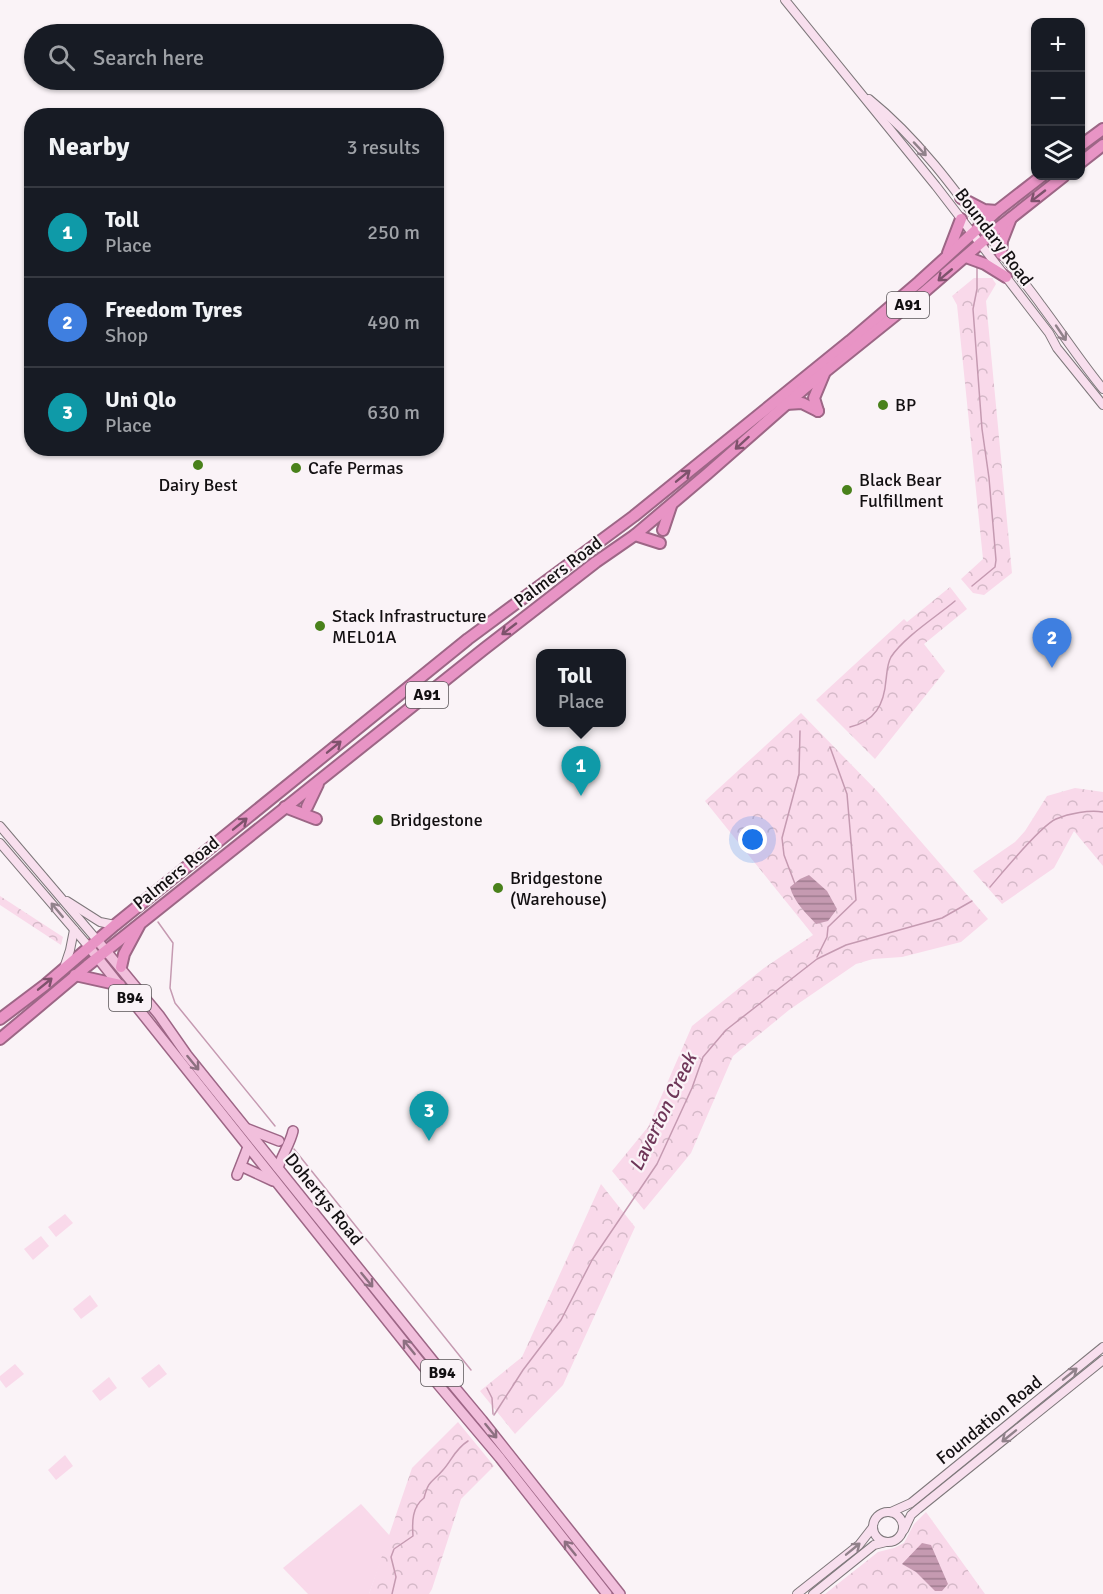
<!DOCTYPE html>
<meta charset="utf-8">
<style>
body{margin:0;font-family:Signika,sans-serif;background:#242831;color:#f1f3f6}
.controls{position:absolute;right:18px;top:18px;display:grid;overflow:hidden;border-radius:12px;box-shadow:0 2px 4px #0004}
.controls button{width:54px;height:54px;display:grid;place-items:center;padding:0;border:0;border-bottom:2px solid #363941;background:#171b24;color:#f1f3f6;font:30px sans-serif}
.you{position:absolute;left:753px;top:840px;width:21px;height:21px;margin:-15px;border:4px solid #fff;border-radius:50%;background:#1a73e8;box-shadow:0 0 0 9px #1a73e833}
.badge{display:grid;place-items:center;width:39px;height:39px;border-radius:50%;background:#db2777;color:#fff;font-size:20px;font-weight:700}
.pin{position:absolute;translate:-50% -50px;filter:drop-shadow(0 2px 3px #0008)}
.pin::after{content:'';position:absolute;top:32px;width:21px;height:18px;background:inherit;clip-path:polygon(0 0,100% 0,50% 100%)}
.popup{position:absolute;left:536px;top:649px;width:90px;height:78px;box-sizing:border-box;display:grid;place-content:center;border-radius:12px;background:#171b24;filter:drop-shadow(0 2px 4px #0005);font-size:20px;white-space:nowrap;color:#9ea1a6}
.popup b{font-size:22px;color:#f1f3f6}
.popup::after{content:'';position:absolute;left:50%;top:100%;margin-left:-12px;border:12px solid transparent;border-top-color:#171b24}
.list{margin:0;padding:0;list-style:none}
h2{display:flex;justify-content:space-between;align-items:center;height:78px;margin:0;padding:0 24px;font-size:26px}
h2 small{font-size:20px;font-weight:400;color:#9ea1a6}
.list li{display:grid;grid-template-columns:39px 1fr auto;gap:18px;align-items:center;box-sizing:border-box;height:90px;padding:0 24px;border-top:2px solid #363941}
.list b{display:block;font-size:22px;white-space:nowrap}
.list p{margin:0;font-size:20px;white-space:nowrap;color:#9ea1a6}
.list em{font-size:20px;font-style:normal;color:#9ea1a6}
.icon{flex:none;width:33px;height:33px;fill:none;stroke:currentColor;stroke-width:2;stroke-linecap:round;stroke-linejoin:round}
.map{position:relative;flex:none;width:1103px;height:1594px;overflow:hidden}
.search{position:absolute;background:#171b24;box-shadow:0 2px 4px #0004;left:24px;top:24px;width:420px;height:66px;display:flex;align-items:center;gap:15px;box-sizing:border-box;padding:0 21px;border-radius:33px;color:#9ea1a6;font-size:22px}
.panel{position:absolute;background:#171b24;box-shadow:0 2px 4px #0004;left:24px;top:108px;width:420px;height:348px;border-radius:24px}
.map>svg:first-child{display:block}
.grass{fill:#f9d9ea}
.park{fill:url(#park-crowns)}
.water{fill:url(#water-rules)}
.lines{fill:none;stroke-linecap:round;stroke-linejoin:round}
.stream{stroke:#c59ab1;stroke-width:1.5}
.secondary-casing{stroke:#7d777a;stroke-width:10}
.primary-casing{stroke:#9d6686;stroke-width:12}
.highway-casing{stroke:#9d6686;stroke-width:14}
.secondary{stroke:#f8dfee;stroke-width:8}
.primary{stroke:#f1bfdc;stroke-width:9}
.highway{stroke:#e894c5;stroke-width:10}
.oneway{stroke:#91828b}
.oneway2{stroke:#7e526c}
.oneway3{stroke:#8d7081}
.poi-dot{fill:#49811b;stroke:#faf3f7;stroke-width:2}
.labels{text-anchor:middle;dominant-baseline:central;stroke-width:4.5;stroke-linejoin:round;paint-order:stroke}
.shield{fill:#faf3f7;stroke:#585457;stroke-width:1.5}
.shield-label{font-size:16px;font-weight:bold;fill:#131012}
.street-label{font-size:18px;fill:#131012;stroke:#faf3f7}
.poi-label{font-size:18px;fill:#131012;stroke:#faf3f7;text-anchor:start}
.water-label{font-size:20px;font-style:italic;fill:#6e3658;stroke:#faf3f7}
</style>
<div class="map">
<svg width="1103" height="1594" viewBox="0 0 1103 1594">
<defs>
<pattern id="park-crowns" width="20" height="18" patternUnits="userSpaceOnUse" patternTransform="scale(1.5)"><rect width="20" height="18" fill="#f9d9ea"/><path d="M2 6a3 3 0 1 1 6 0M12 15a3 3 0 1 1 6 0" fill="none" stroke="#d5b9c8"/></pattern>
<pattern id="water-rules" width="6" height="5" patternUnits="userSpaceOnUse" patternTransform="scale(1.5)"><rect width="6" height="5" fill="#c59ab1"/><path d="M0 2.5h6" fill="none" stroke="#9f7c8f"/></pattern>
</defs>
<rect width="100%" height="100%" fill="#faf3f7"/>
<!-- grass -->
<g class="grass">
<polygon points="65,1214 73,1223 56,1237 48,1227"/>
<polygon points="41,1236 49,1246 33,1260 24,1249"/>
<polygon points="90,1295 98,1306 81,1319 73,1309"/>
<polygon points="15,1364 24,1374 6,1388 0,1380 0,1376"/>
<polygon points="159,1364 167,1374 149,1388 141,1378"/>
<polygon points="109,1377 117,1388 100,1401 92,1391"/>
<polygon points="65,1455 73,1466 56,1480 48,1470"/>
<polygon points="361,1504 390,1536 369,1594 308,1594 283,1568"/>
</g>
<!-- park -->
<g class="park">
<polygon points="974,278 992,278 996,284 986,301 1012,573 984,595 973,593 961,579 983,559 957,305 952,296"/>
<polygon points="950,587 967,609 924,644 945,671 875,759 816,700 904,619 907,622"/>
<polygon points="801,713 878,792 988,919 961,942 902,957 873,959 856,964 789,1010 733,1056 691,1153 644,1210 612,1171 648,1127 692,1026 764,968 813,935 705,801"/>
<polygon points="1075,788 1103,792 1103,866 1074,831 1054,868 1002,904 973,871 1015,842 1025,831 1047,796"/>
<polygon points="0,896 63,937 61,945 0,905"/>
<polygon points="601,1184 635,1227 563,1385 515,1434 480,1391 522,1357"/>
<polygon points="458,1422 494,1466 461,1499 432,1589 429,1594 369,1594 412,1468"/>
<polygon points="926,1512 985,1594 825,1594 878,1552 894,1548 904,1543 914,1524"/>
</g>
<!-- water -->
<g class="water">
<path d="M809,875L827,891L837,909L828,921L816,924C806,913 794,902 790,887L800,879Z"/>
<polygon points="922,1543 931,1545 948,1584 942,1591 935,1591 916,1572 902,1564"/>
</g>
<g class="lines">
<!-- stream -->
<g class="stream">
<polyline points="972,586 995,567 996,560 989,478 982,429 973,309 977,289 977,268"/>
<path d="M850,727C875,721 884,705 886,680C887,673 887,664 891,657C904,637 936,617 955,601"/>
<polyline points="795,884 784,855 782,838 799,774 800,731"/>
<path d="M990,887C1003,872 1040,826 1056,819C1070,813 1089,810 1103,812"/>
<polyline points="158,922 173,943 170,988 175,1003 275,1126"/>
<polyline points="817,957 827,937 828,927 856,900 847,794 830,747"/>
<polyline points="294,1149 471,1370"/>
<polyline points="487,1388 492,1398 493,1414"/>
<polyline points="494,1415 523,1370 561,1320 592,1260 657,1164 692,1088 703,1057 726,1030 817,959 846,945 942,918 972,901"/>
<path d="M392,1594L396,1577L391,1557L394,1549L413,1536C412,1522 412,1507 424,1498C429,1479 432,1483 443,1470C452,1460 455,1449 468,1441"/>
</g>
<defs>
<g id="secondary">
<polyline points="785,0 936,186 1049,333 1057,348 1103,405"/>
<path d="M869,99C920,140 959,195 997,247C1011,267 1027,285 1041,305C1062,333 1081,362 1103,389"/>
<polyline points="0,826 97,940"/>
<polyline points="0,843 89,947"/>
<polyline points="67,901 100,922 115,925"/>
<polyline points="64,968 70,950 74,930"/>
<circle cx="888" cy="1527" r="15"/>
<polyline points="891,1512 911,1503 1103,1347"/>
<polyline points="904,1530 911,1515 918,1509 1103,1360"/>
<polyline points="797,1594 859,1545 873,1527"/>
<polyline points="813,1594 874,1545 886,1542"/>
</g>
<g id="primary">
<polyline points="97,940 159,1015 187,1055 442,1372 482,1420 620,1594"/>
<polyline points="89,947 436,1382 500,1458 607,1594"/>
<polyline points="248,1129 279,1141"/>
<polyline points="245,1168 273,1181"/>
<path d="M278,1168C282,1155 290,1144 293,1131"/>
<polyline points="237,1175 248,1147"/>
</g>
<g id="highway">
<polyline points="1080,146 1103,129"/>
<polyline points="1080,163 1103,145"/>
<polyline points="961,198 984,210 997,211"/>
<polyline points="948,253 961,219"/>
<polyline points="1001,254 1002,241 1011,218"/>
<polyline points="966,257 985,264 1006,277"/>
<polyline points="786,404 802,403 818,411"/>
<polyline points="818,411 814,398 824,374"/>
<polyline points="663,530 671,506"/>
<polyline points="635,535 660,543"/>
<polyline points="285,807 316,819"/>
<polyline points="307,807 318,784"/>
<polyline points="121,967 124,954 139,926"/>
<polyline points="75,975 120,985"/>
<polyline points="0,1019 45,985 115,925 468,639 634,516 850,341 919,282 997,211 1042,176"/>
<polyline points="0,1039 87,966 484,649 596,562 635,535 707,474 806,387 923,293 997,229 1064,176"/>
</g>
</defs>
<!-- secondary casing -->
<use href="#secondary" class="secondary-casing"/>
<!-- primary casing -->
<use href="#primary" class="primary-casing"/>
<!-- highway casing -->
<use href="#highway" class="highway-casing"/>
<!-- secondary -->
<use href="#secondary" class="secondary"/>
<!-- primary -->
<use href="#primary" class="primary"/>
<!-- highway -->
<use href="#highway" class="highway"/>
</g>
<!-- one-way arrows -->
<defs><path id="oneway-shaft" d="M-6 0H5M1.5-3L5.5 0L1.5 3" fill="none" stroke-width="1.6" stroke-linecap="round" stroke-linejoin="round" transform="scale(1.5)"/></defs>
<g class="oneway">
<use href="#oneway-shaft" transform="translate(920 149) rotate(47)"/>
<use href="#oneway-shaft" transform="translate(1061 333) rotate(56)"/>
<use href="#oneway-shaft" transform="translate(57 910) rotate(-130)"/>
<use href="#oneway-shaft" transform="translate(1070 1374) rotate(-39)"/>
<use href="#oneway-shaft" transform="translate(1009 1436) rotate(141)"/>
<use href="#oneway-shaft" transform="translate(853 1549) rotate(-39)"/>
</g>
<g class="oneway2">
<use href="#oneway-shaft" transform="translate(1038 196) rotate(142)"/>
<use href="#oneway-shaft" transform="translate(945 275) rotate(140)"/>
<use href="#oneway-shaft" transform="translate(742 443) rotate(138)"/>
<use href="#oneway-shaft" transform="translate(683 476) rotate(-39)"/>
<use href="#oneway-shaft" transform="translate(509 629) rotate(142)"/>
<use href="#oneway-shaft" transform="translate(334 747) rotate(-39)"/>
<use href="#oneway-shaft" transform="translate(240 824) rotate(-39)"/>
<use href="#oneway-shaft" transform="translate(45 984) rotate(-39)"/>
</g>
<g class="oneway3">
<use href="#oneway-shaft" transform="translate(193 1063) rotate(51)"/>
<use href="#oneway-shaft" transform="translate(367 1280) rotate(51)"/>
<use href="#oneway-shaft" transform="translate(409 1347) rotate(-129)"/>
<use href="#oneway-shaft" transform="translate(491 1431) rotate(51)"/>
<use href="#oneway-shaft" transform="translate(570 1548) rotate(-129)"/>
</g>
<!-- markers -->
<g class="poi-dot">
<circle cx="883" cy="405" r="6"/>
<circle cx="198" cy="465" r="6"/>
<circle cx="296" cy="468" r="6"/>
<circle cx="847" cy="490" r="6"/>
<circle cx="320" cy="626" r="6"/>
<circle cx="378" cy="820" r="6"/>
<circle cx="498" cy="888" r="6"/>
</g>
<g class="labels">
<!-- shield labels -->
<g class="shield">
<rect x="887" y="292" width="42" height="26" rx="4.5"/>
<rect x="406" y="682" width="42" height="26" rx="4.5"/>
<rect x="109" y="985" width="42" height="26" rx="4.5"/>
<rect x="421" y="1360" width="42" height="26" rx="4.5"/>
</g>
<g class="shield-label">
<text x="908" y="305">A91</text>
<text x="427" y="695">A91</text>
<text x="130" y="998">B94</text>
<text x="442" y="1373">B94</text>
</g>
<!-- street labels -->
<g class="street-label">
<text transform="translate(994 237) rotate(53)">Boundary Road</text>
<text transform="translate(558 572) rotate(-37)">Palmers Road</text>
<text transform="translate(176 873) rotate(-39)">Palmers Road</text>
<text transform="translate(324 1199) rotate(51)">Dohertys Road</text>
<text transform="translate(989 1420) rotate(-39)">Foundation Road</text>
</g>
<!-- poi labels -->
<g class="poi-label">
<text x="895" y="405">BP</text>
<text x="308" y="468">Cafe Permas</text>
<text x="859" y="480">Black Bear<tspan x="859" dy="21">Fulfillment</tspan></text>
<text x="198" y="485" text-anchor="middle">Dairy Best</text>
<text x="332" y="616">Stack Infrastructure<tspan x="332" dy="21">MEL01A</tspan></text>
<text x="390" y="820">Bridgestone</text>
<text x="510" y="878">Bridgestone<tspan x="510" dy="21">(Warehouse)</tspan></text>
</g>
<!-- water labels -->
<g class="water-label">
<text transform="translate(663 1112) rotate(-64)">Laverton Creek</text>
</g>
</g>
</svg>
<div class="controls">
<button>+</button>
<button>−</button>
<button><svg class="icon" aria-label="layers" viewBox="0 0 24 24"><path d="M12 4l9 5-9 5-9-5zM3 14l9 5 9-5"/></svg></button>
</div>
<div class="you"></div>
<div class="pin badge" style="left:581px;top:796px;background:#0f9aa8">1</div>
<div class="popup"><b>Toll</b>Place</div>
<div class="pin badge" style="left:1052px;top:668px;background:#3f7fe0">2</div>
<div class="pin badge" style="left:429px;top:1141px;background:#0f9aa8">3</div>
<div class="search"><svg class="icon" aria-label="search" viewBox="0 0 24 24"><circle cx="10" cy="10" r="6"/><path d="M15 15l6 6"/></svg>Search here</div>
<section class="panel">
<h2>Nearby<small>3 results</small></h2>
<ul class="list">
<li><span class="badge" style="background:#0f9aa8">1</span><div><b>Toll</b><p>Place</p></div><em>250 m</em></li>
<li><span class="badge" style="background:#3f7fe0">2</span><div><b>Freedom Tyres</b><p>Shop</p></div><em>490 m</em></li>
<li><span class="badge" style="background:#0f9aa8">3</span><div><b>Uni Qlo</b><p>Place</p></div><em>630 m</em></li>
</ul>
</section>
</div>
